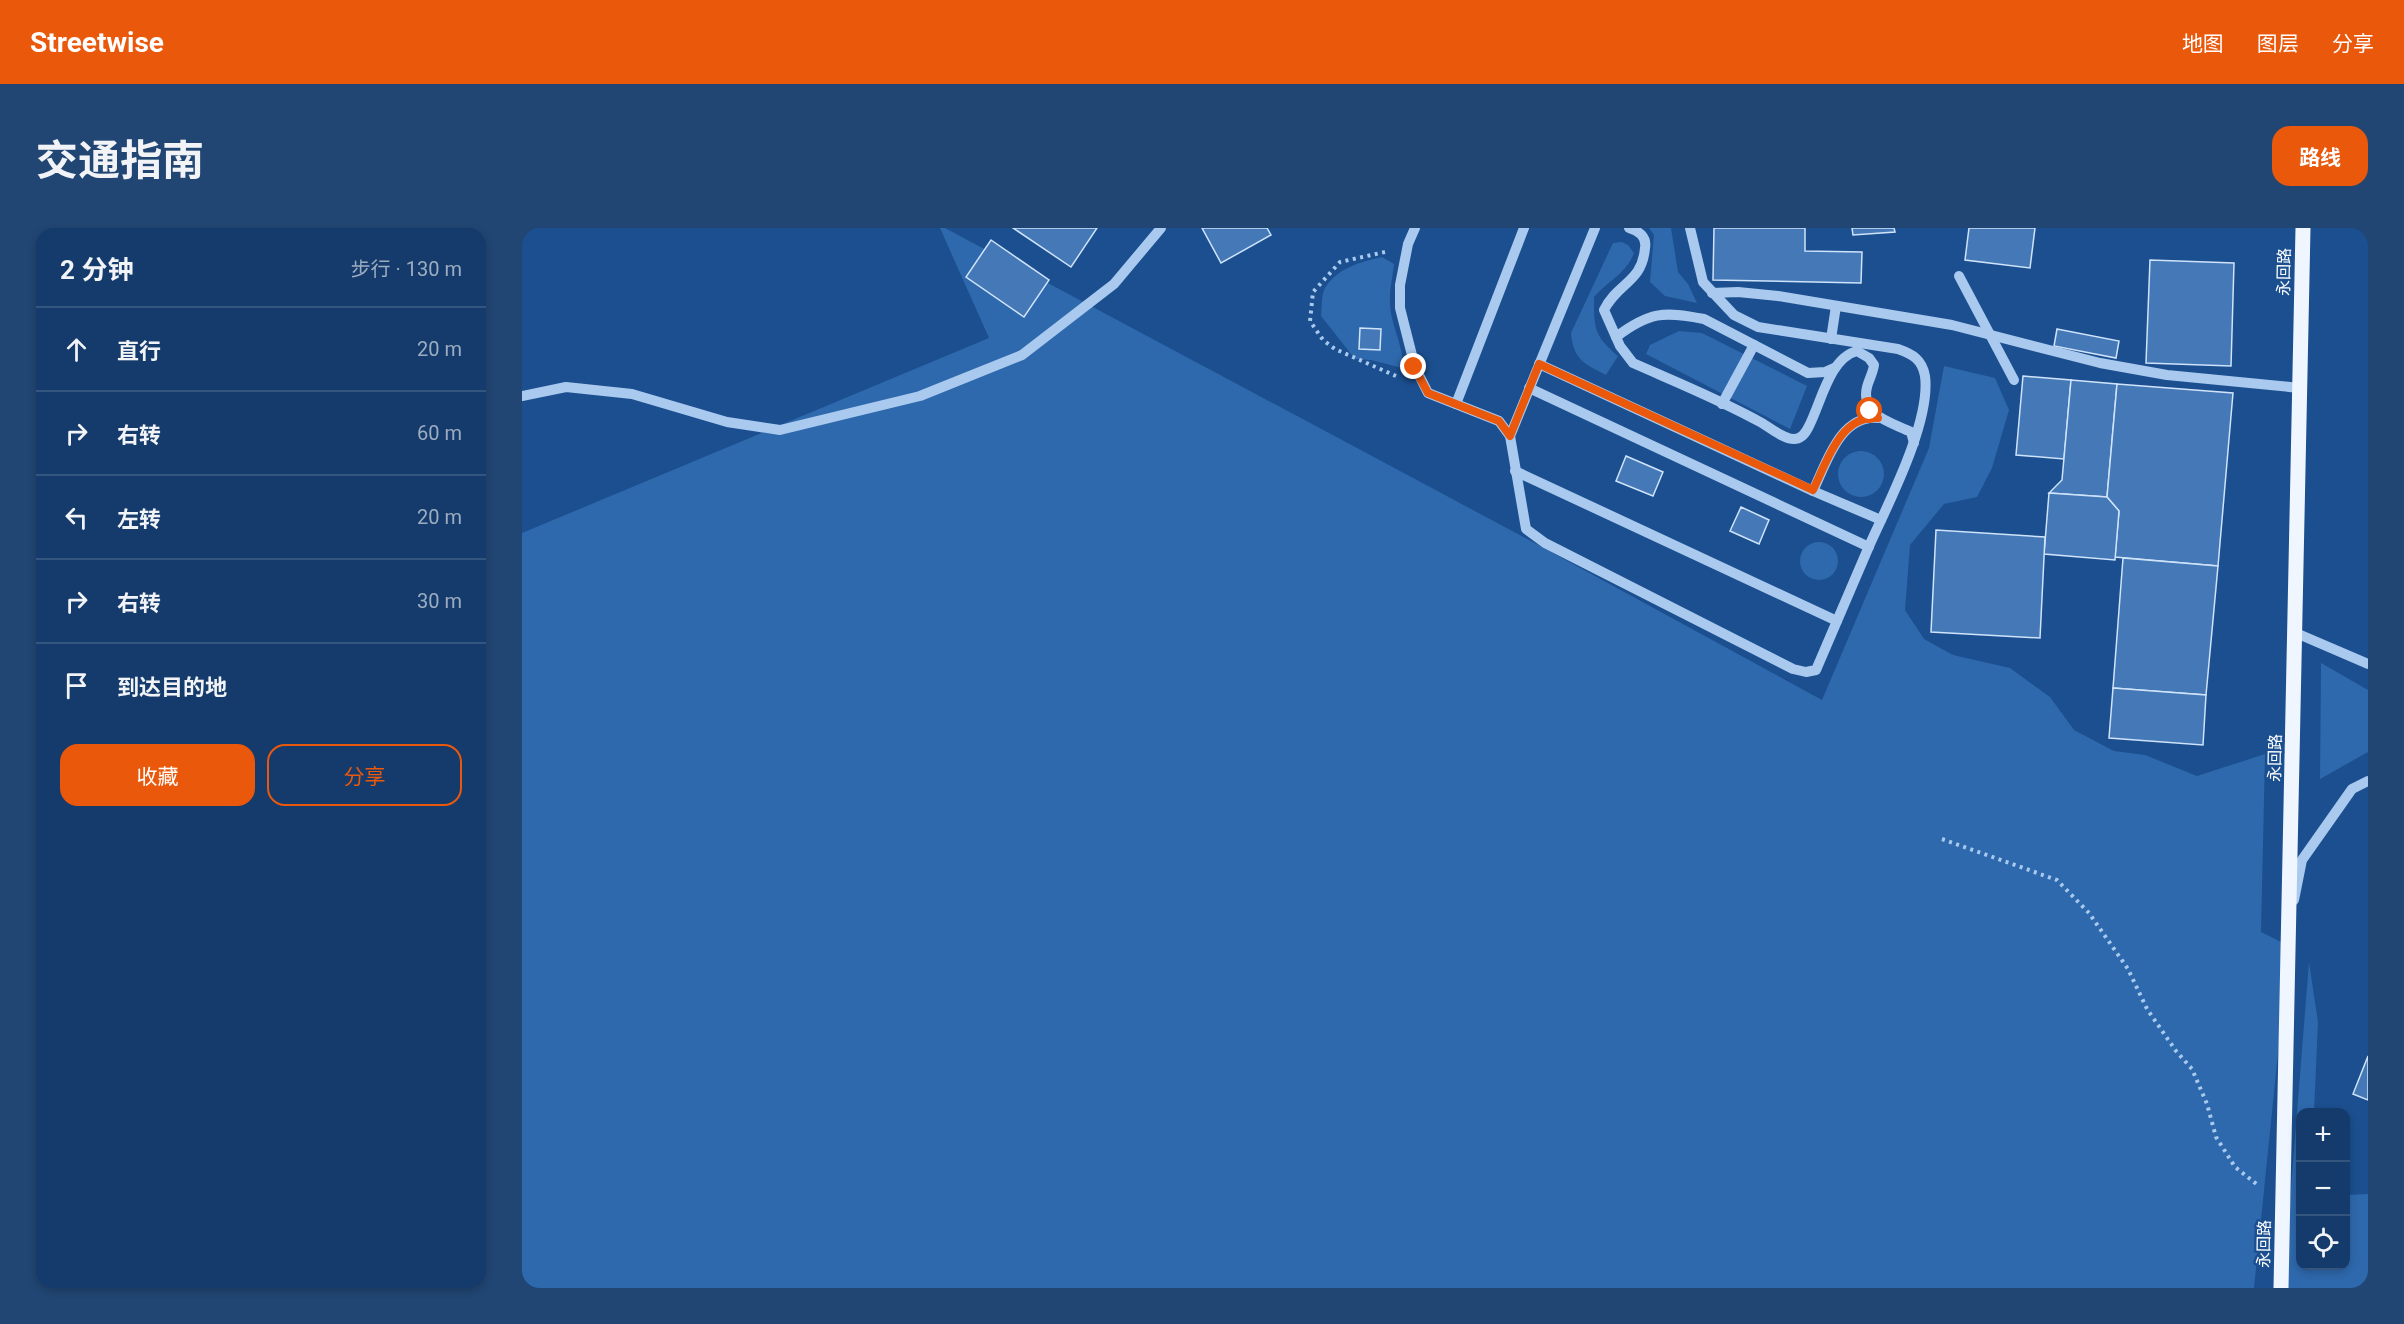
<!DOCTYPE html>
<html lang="zh">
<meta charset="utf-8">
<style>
body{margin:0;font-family:Roboto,"Noto Sans SC",sans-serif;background:#214673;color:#f1f3f6}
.controls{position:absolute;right:18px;bottom:18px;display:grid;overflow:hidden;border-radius:12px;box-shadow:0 3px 9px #0003}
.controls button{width:54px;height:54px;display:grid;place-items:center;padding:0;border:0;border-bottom:2px solid #33557e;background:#143b6b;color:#f1f3f6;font:30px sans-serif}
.stop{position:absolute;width:18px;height:18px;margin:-14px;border:4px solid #ea580c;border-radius:50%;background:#fff}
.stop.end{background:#ea580c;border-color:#fff;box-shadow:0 2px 6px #0008}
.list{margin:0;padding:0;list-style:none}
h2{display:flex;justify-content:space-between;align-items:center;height:78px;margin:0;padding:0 24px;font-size:26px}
h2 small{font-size:20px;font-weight:400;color:#9dadc1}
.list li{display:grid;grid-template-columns:39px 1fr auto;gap:18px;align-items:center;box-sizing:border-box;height:84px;padding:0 24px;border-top:2px solid #33557e}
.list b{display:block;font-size:22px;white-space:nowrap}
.list em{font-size:20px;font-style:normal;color:#9dadc1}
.actions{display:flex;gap:12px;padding:18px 24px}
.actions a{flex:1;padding:14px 0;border:2px solid #ea580c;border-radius:18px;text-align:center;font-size:21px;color:#ea580c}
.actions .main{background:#ea580c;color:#fff}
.icon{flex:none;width:33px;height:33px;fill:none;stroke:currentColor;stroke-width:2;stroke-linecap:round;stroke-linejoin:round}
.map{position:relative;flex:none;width:1846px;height:1060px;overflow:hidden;border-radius:18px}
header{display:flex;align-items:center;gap:36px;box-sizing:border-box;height:84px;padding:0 30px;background:#ea580c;color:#fff}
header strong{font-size:28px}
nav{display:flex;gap:33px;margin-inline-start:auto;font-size:21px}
.intro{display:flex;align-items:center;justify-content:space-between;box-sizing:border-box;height:144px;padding:0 36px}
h1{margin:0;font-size:42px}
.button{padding:15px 27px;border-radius:18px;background:#ea580c;color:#fff;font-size:21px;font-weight:700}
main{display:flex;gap:36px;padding:0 36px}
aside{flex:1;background:#143b6b;border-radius:18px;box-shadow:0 3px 9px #0003}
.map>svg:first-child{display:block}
.green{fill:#2e69ad}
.building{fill:#4478b7;stroke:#cfe3fa;stroke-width:1.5}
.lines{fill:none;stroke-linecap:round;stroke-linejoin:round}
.path{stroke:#a9c9ee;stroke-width:4;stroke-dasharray:3 4.5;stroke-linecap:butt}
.minor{stroke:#a9c9ee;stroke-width:10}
.major{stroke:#f0f6ff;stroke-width:15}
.route{stroke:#ea580c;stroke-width:8}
.labels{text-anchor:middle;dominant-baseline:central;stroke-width:5;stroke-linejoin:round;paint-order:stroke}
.street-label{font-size:16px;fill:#fff;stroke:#1b4f8f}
</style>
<header>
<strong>Streetwise</strong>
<nav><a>地图</a><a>图层</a><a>分享</a></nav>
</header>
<div class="intro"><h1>交通指南</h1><a class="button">路线</a></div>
<main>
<aside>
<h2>2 分钟<small>步行 · 130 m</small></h2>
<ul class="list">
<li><svg class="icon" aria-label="ahead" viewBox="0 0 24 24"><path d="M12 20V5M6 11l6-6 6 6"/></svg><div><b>直行</b></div><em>20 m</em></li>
<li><svg class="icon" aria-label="right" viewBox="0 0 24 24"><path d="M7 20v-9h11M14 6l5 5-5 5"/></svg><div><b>右转</b></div><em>60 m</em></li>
<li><svg class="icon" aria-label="left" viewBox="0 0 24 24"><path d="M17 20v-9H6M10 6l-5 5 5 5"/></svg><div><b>左转</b></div><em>20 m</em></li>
<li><svg class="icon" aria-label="right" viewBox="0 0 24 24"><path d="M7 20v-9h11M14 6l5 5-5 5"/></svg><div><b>右转</b></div><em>30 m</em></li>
<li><svg class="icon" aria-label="arrive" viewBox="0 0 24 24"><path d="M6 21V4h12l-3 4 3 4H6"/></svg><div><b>到达目的地</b></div></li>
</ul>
<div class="actions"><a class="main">收藏</a><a>分享</a></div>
</aside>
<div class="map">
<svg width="1846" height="1060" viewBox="0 0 1846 1060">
<rect width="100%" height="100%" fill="#1b4f8f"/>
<!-- green -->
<g class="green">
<polygon points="418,0 423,0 994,305 1300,472 1407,220 1422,138 1473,150 1487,182 1470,240 1455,269 1422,276 1388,317 1383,382 1402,411 1431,427 1488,440 1528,469 1552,502 1592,523 1623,527 1675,548 1743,526 1739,704 1767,718 1732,1060 0,1060 0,305 467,110"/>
<polygon points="1127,0 1149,0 1156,44 1166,56 1175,75 1143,68 1128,54 1132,7"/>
<path d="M1100,14L1106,17L1112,25C1104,46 1086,53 1072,69C1072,100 1072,108 1096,128L1084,147C1062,136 1051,131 1049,105L1091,15Z"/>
<path d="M860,29L872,36C871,48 867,62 868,74C868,97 883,119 880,140L849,132L833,131L799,88C800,80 799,67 803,60C815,40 838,34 860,29Z"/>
<polygon points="1157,103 1180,105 1285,158 1268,201 1124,126 1128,117"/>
<circle cx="1339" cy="246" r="23"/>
<circle cx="1297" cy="333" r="19"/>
<polygon points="1799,435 1846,462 1846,524 1798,551"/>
<polygon points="1787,734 1796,794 1792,884 1778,884 1778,1038 1824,1038 1824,967 1846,966 1846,1060 1761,1060"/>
</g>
<!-- building -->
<g class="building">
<polygon points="491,0 575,0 549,39"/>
<polygon points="680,0 745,0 749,7 699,35"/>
<polygon points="1192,0 1283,0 1283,23 1340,24 1339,55 1191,52"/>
<polygon points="1330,0 1372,0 1373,4 1331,7"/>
<polygon points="1447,0 1513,0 1508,40 1443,32"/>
<polygon points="469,12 527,52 502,89 444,49"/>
<polygon points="1628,32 1712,35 1709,138 1624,135"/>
<polygon points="838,100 859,101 858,122 837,121"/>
<polygon points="1535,101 1597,113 1594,130 1532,118"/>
<polygon points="1501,148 1549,152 1542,231 1494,227"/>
<polygon points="1549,152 1595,156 1585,269 1527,265 1540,252"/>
<polygon points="1595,156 1711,165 1696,338 1593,329 1597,283 1585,269"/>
<polygon points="1104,228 1141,244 1131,268 1094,253"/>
<polygon points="1527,265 1585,269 1597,283 1593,332 1522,326"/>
<polygon points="1219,279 1247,292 1237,316 1208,303"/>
<polygon points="1414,302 1523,309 1518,410 1409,404"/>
<polygon points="1601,330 1696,338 1684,467 1591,460"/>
<polygon points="1591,460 1684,467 1681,517 1587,510"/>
<polygon points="1846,828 1846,872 1831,866"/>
</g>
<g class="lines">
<!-- path -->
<g class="path">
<polyline points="863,24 818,34 791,64 788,93 801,112 813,121 874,148"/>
<polyline points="1420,611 1535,652 1567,685 1606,741 1625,781 1654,823 1670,841 1685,876 1694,909 1713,939 1737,958"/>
</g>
<!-- minor -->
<g class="minor">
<path d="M893,0L886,16L878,57V80L893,139L906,165L977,193L988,208L1004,301L1023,315L1271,441L1284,444L1294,442C1312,400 1330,358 1348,316C1367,274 1409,193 1403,148C1400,131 1390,126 1376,121L1236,99L1212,87L1181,54L1168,0"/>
<path d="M1107,0C1117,3 1125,9 1123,20C1120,55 1096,54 1082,82L1098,118L1111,135C1154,154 1199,172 1240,195C1248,200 1262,211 1272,211C1279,211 1283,206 1286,200C1299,176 1307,130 1335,123L1347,130L1352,137C1351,145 1347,151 1345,159C1338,188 1369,194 1389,204L1392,215"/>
<polyline points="1437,48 1492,152"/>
<polyline points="1190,65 1216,64 1256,68 1430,97 1578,135 1645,147 1778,160"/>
<path d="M1094,109C1127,84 1141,83 1182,91L1286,145L1303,144L1312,140"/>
<polyline points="1309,111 1314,78"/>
<polyline points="1017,136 1291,263"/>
<polyline points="1007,160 1347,319"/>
<polyline points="0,168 44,159 110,166 205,194 258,202 398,168 500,127 592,56 639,0"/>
<polyline points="934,176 1002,0"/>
<polyline points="1200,176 1232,117"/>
<path d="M1356,190C1318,187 1305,234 1291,263L1359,292"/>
<polyline points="988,208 1073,0"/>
<polyline points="993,243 1315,393"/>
<polyline points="1774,405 1846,436"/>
<polyline points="1772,672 1780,632 1830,561 1846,553"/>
</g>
<!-- major -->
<polyline class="major" points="1759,1060 1781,0"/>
</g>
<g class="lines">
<!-- route -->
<path class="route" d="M892,139L906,165L977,193L988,208L1017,136L1291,262C1305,234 1318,187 1356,190L1348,183"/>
</g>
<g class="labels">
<!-- street labels -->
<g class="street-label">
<text transform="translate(1762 44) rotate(-89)">永回路</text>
<text transform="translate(1753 530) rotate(-89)">永回路</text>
<text transform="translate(1742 1016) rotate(-89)">永回路</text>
</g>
</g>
</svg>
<div class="controls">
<button>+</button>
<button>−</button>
<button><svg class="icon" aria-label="locate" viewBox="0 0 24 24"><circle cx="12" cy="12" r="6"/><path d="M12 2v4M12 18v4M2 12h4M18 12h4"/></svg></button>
</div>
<div class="stop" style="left:1348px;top:183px"></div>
<div class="stop end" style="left:892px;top:139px"></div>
</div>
</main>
